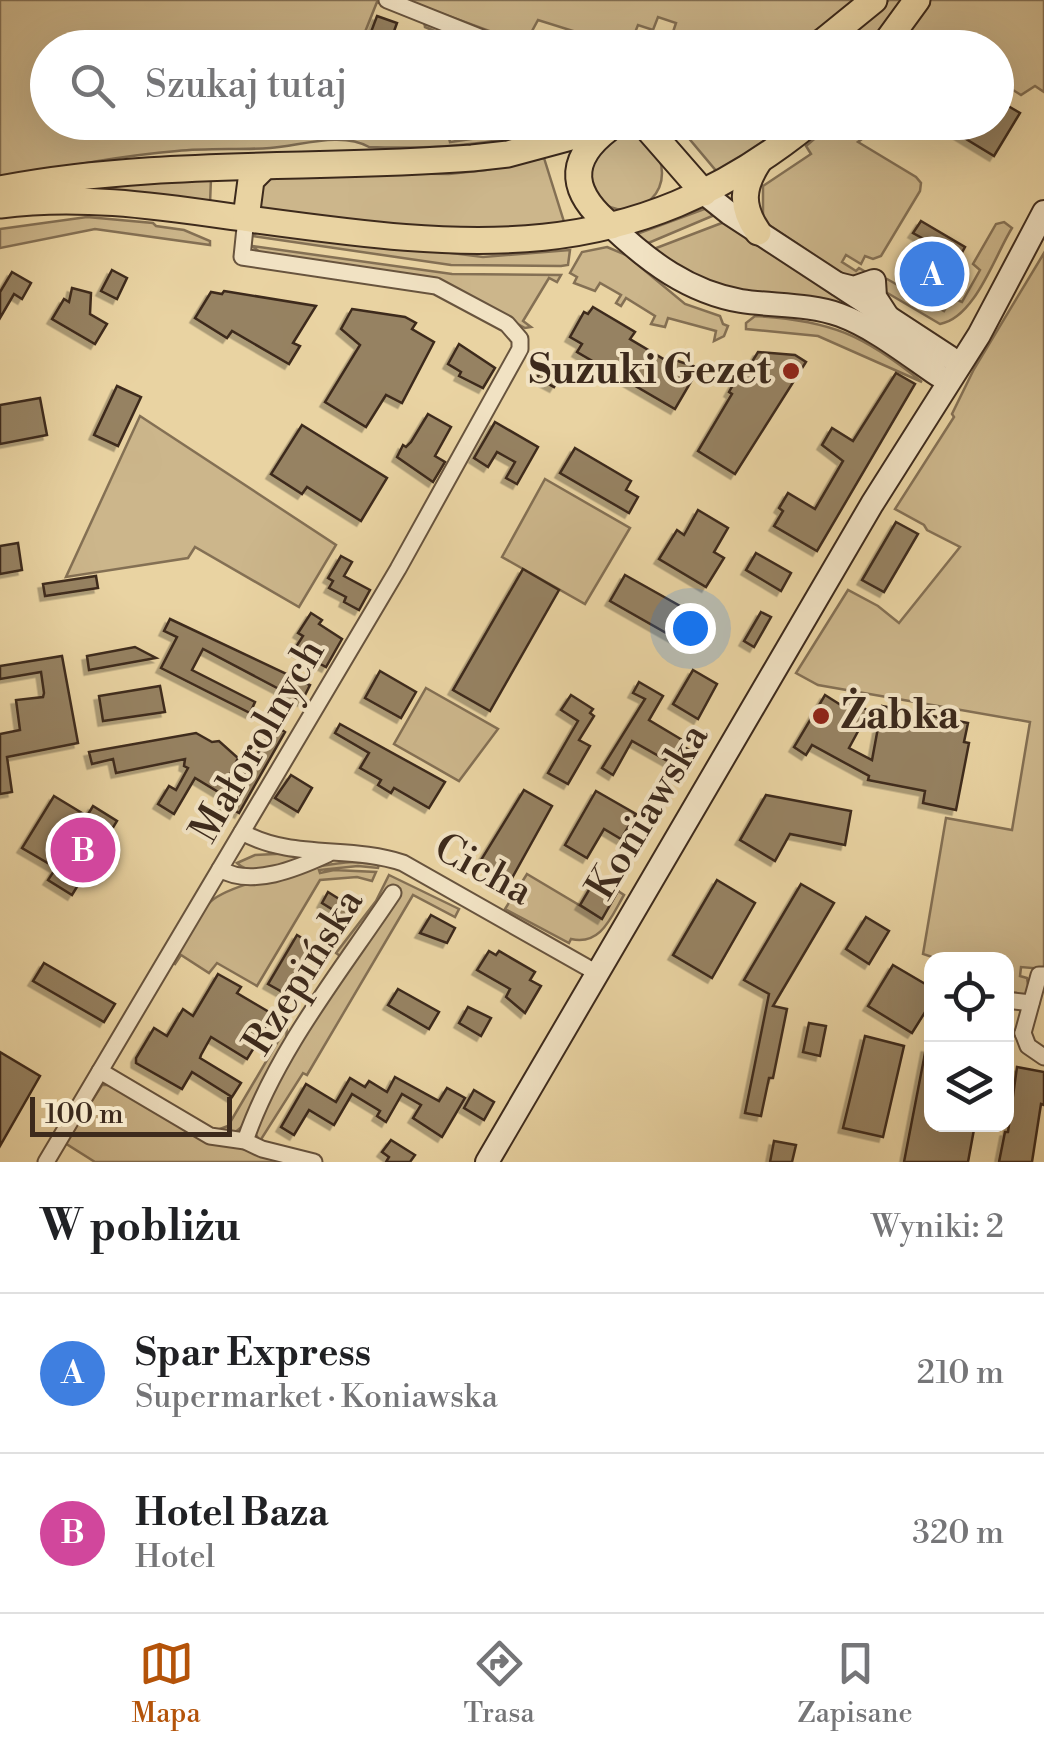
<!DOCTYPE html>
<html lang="pl">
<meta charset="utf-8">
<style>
body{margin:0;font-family:"Libre Bodoni",serif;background:#f6f6f6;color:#202124}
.controls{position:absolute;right:30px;bottom:30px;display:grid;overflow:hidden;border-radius:20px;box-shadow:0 10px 40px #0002}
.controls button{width:90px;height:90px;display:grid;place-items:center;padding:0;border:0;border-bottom:2px solid #e0e0e0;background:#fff;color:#202124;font:50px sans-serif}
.scale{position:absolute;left:30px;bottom:25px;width:202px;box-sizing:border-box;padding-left:10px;border:5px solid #3d2a1c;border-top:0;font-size:28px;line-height:35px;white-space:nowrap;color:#3d2a1c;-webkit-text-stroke:8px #f1e2c3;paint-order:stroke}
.you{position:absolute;left:690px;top:628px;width:35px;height:35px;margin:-25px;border:8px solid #fff;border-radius:50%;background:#1a73e8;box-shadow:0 0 0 15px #1a73e833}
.badge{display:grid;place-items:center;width:65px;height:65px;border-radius:50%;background:#b45309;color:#fff;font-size:32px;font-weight:700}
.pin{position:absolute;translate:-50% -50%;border:5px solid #fff;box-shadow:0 2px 10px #0006}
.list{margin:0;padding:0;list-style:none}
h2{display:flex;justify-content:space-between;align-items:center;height:130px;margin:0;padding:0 40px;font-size:42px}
h2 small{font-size:32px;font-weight:400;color:#757577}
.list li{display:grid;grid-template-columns:65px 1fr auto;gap:30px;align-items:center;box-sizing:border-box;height:160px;padding:0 40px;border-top:2px solid #e0e0e0}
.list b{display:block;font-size:38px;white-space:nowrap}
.list p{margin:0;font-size:32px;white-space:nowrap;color:#757577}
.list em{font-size:32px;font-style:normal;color:#757577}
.icon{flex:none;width:55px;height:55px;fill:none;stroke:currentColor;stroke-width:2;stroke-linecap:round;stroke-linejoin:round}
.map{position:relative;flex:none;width:1044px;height:1162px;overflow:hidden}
.search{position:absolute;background:#fff;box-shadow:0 10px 40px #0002;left:30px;right:30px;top:30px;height:110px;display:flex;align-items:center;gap:25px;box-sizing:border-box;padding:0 35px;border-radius:55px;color:#757577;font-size:38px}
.sheet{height:450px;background:#fff}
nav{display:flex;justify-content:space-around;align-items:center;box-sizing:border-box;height:140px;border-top:2px solid #e0e0e0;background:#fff;font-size:28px;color:#757577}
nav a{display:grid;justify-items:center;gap:5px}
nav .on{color:#b45309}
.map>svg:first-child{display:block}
.green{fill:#ccb68b;stroke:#847054;stroke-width:2.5}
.building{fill:#968262;stroke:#3d2a1c;stroke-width:2.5;filter:url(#shadow)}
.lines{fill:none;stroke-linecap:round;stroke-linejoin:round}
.street-casing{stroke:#68543e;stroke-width:19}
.secondary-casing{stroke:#3d2a1c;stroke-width:26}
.primary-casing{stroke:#3d2a1c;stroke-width:29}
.street{stroke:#f1e2c3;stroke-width:15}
.secondary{stroke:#f1e2c3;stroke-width:22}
.primary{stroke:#e9d3a2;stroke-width:25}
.poi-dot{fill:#8f2418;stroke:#f1e2c3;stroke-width:4}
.labels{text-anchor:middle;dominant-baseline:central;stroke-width:8;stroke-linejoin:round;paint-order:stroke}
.poi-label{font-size:40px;font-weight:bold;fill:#3d2a1c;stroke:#f1e2c3;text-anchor:end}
.street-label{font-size:40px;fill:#3d2a1c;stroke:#f1e2c3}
</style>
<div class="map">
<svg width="1044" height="1162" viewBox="0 0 1044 1162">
<defs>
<filter id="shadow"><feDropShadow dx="-4.5" dy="4.5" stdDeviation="0" flood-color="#0004"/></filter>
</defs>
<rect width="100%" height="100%" fill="#e9d3a2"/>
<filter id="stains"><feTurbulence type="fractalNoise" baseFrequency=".002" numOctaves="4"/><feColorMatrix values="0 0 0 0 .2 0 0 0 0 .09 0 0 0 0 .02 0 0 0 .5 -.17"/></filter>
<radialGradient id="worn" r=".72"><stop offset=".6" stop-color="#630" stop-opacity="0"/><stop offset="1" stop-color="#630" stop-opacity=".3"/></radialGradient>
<!-- green -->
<g class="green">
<path d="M0,0H378L473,39L472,47L425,27L424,21L377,2L359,47L48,48V122L445,123L450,142L525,131L528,134C476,147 422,149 369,147C341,131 300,146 270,148C239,150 208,148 177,151C117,156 58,168 0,179Z"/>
<polygon points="405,0 861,0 789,48 668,47 676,23 658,17 653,30 638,25 630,45 624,47 538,20 525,44"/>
<polygon points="889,0 906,0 870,47 833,48"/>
<polygon points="929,0 1044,0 1044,92 1035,86 1021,95 997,80 996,48 897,48"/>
<polygon points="676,123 797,123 718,173"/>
<polygon points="833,123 883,123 858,142 916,177 921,183 920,191 881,256 873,259 865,256 861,264 846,255 842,262 856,271 859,268 866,272 868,278 845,276 763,221 763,186 811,154 806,146"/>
<circle cx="625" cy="173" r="37"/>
<polygon points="544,158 565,225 482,235 259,209 260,178 368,173 449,174 486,170"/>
<polygon points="211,178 210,204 25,192"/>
<polygon points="707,208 717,214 646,244 634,235"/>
<polygon points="87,217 153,223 156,226 184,230 210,241 210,245 95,229 0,248 0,229"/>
<polygon points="727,221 932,356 867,320 723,291 651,250"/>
<path d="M1004,222L1012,228C995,255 975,318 940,324L879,288L887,279L944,311L952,298L962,302L980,270L973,264L996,224Z"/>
<polygon points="263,229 483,257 570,250 568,265 561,266 451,265 252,236"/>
<polygon points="252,246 452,274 561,275 557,282 549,278 523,321 531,327 525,328 447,285 261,253"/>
<polygon points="607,247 626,255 685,304 720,316 723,324 728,326 724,336 714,341 716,331 668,318 665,327 651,324 655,316 626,298 621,306 616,303 621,295 600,283 595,291 574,283 577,277 570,273 582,252"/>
<polygon points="1044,253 1044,969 1021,967 1020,976 1027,978 1029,991 1025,995 1007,995 1006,959 938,959 923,954 946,818 1012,830 1030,722 818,685 796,673 848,590 878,606 899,623 960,547 927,530 924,525 895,509 954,417 952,414 974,369"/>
<path d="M755,316C830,320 864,335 922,382L818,336L746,329V323Z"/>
<polygon points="140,416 336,545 299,607 195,547 188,558 66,577"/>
<polygon points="545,479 630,528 585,604 502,557"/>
<polygon points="426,688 498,729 459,781 394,744"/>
<path d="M295,853L309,857C288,863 254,880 237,863L255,855Z"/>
<path d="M353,862L379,864L378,868L358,866L319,870L320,873L334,870L376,872L372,881L357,877L320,880L257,986L217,963L209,973L181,955L175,964L172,962C184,943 194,917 210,902C232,882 322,864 353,862Z"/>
<path d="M527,874L601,918L618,891L624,895C611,917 601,946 571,939L569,943L505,909Z"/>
<polygon points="389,875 459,909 455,917 413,895 307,1075 303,1073 260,1141 254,1132 262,1110 347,951 340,956 336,953 376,901"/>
<polygon points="287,1026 286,1041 244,1125 233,1134 212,1132 228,1126"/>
<polygon points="102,1085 111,1085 225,1143 288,1162 95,1162 65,1143"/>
</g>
<!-- building -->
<g class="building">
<polygon points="377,16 397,23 388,48 365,48"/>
<polygon points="996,99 1020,113 994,156 938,122 996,122"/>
<polygon points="921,221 965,247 940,293 911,276 931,243 913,233"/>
<polygon points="112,270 127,278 117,299 101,291"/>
<polygon points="12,272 31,283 22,299 14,294 0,318 0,292"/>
<polygon points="72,288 91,293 90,314 107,324 95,344 52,319 64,299 69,302"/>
<polygon points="224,291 316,306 293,343 300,346 289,364 232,331 227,338 195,318 211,292 222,294"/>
<polygon points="593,307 635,332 630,339 672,364 675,360 699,368 675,409 577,352 582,344 570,337 584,312 588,314"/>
<polygon points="352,309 405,317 416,323 412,329 434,342 402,403 386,395 366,427 325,402 360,345 341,329"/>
<polygon points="459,344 495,368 483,388 459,376 461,372 448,364"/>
<polygon points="758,352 795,355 806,362 735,474 698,451 732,394 729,392 738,376 742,378"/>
<polygon points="546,362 563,372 554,387 537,378"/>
<polygon points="896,373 915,384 817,551 774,526 783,511 779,508 788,493 815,509 843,461 822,445 832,428 853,441"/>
<polygon points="117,386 141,397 118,446 94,435"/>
<polygon points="40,398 47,435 0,444 0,405"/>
<polygon points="428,414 451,427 435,456 445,462 433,482 397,457 403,445 406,447 411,442"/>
<polygon points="495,422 538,447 517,484 506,478 515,462 497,452 488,467 474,458"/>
<polygon points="302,425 387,478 361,521 307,487 302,494 271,474"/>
<polygon points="575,448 631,481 626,490 638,497 629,513 560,473"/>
<polygon points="698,510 728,528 714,552 724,558 706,587 659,559 677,530 684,535"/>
<polygon points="896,522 918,534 884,592 862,580"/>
<polygon points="18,543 22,570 0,574 0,546"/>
<polygon points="756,553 791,573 781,591 746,570"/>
<polygon points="341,556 352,562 344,576 370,590 359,610 344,602 346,597 329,588 333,581 328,578"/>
<polygon points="523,569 559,590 490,711 453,690"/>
<polygon points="625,575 705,620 689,646 610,601"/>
<polygon points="96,576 98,588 45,596 43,584"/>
<polygon points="761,612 771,617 754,647 744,641"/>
<polygon points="311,613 322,620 319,624 342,639 326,667 294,650 303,636 298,633"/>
<polygon points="170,619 310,685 302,701 203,649 192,670 255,702 250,713 161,668 177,637 164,631"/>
<polygon points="135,647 156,658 89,670 87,656"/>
<polygon points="62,656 78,743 7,757 12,792 0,794 0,734 20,730 16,700 43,697 44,693 41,672 0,679 0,666"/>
<polygon points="693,670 717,684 698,719 673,704"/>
<polygon points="380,671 416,692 401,718 365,698"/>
<polygon points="639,682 663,696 649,720 684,741 681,745 698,755 684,778 668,769 671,763 632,741 613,775 602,768 645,699 633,693"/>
<polygon points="160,686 165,712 103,721 99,696"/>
<polygon points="571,695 593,709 590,713 594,716 579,740 590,746 568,784 548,773 578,721 561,710"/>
<polygon points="825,695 844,707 848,700 869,711 849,748 872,760 882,706 968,723 964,742 969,743 956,810 923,803 925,791 868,780 869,776 812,745 806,755 794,747"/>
<polygon points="340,724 445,782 429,808 394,788 391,793 378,785 381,780 360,768 369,753 335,733"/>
<polygon points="275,725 285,732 239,813 224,804 228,798 195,778 174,814 158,804 169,786 176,790 188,768 184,766 185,759 116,773 113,759 92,764 89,752 196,733 212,742 219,741 238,758 226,783 237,788"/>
<polygon points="291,775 312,788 298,812 275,798"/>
<polygon points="524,790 552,806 512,878 501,872 494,873 492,867 481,860"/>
<polygon points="596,791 636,814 621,839 604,829 587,858 565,845"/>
<polygon points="766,795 851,811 845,845 790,834 775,861 740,840"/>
<polygon points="54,796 87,816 93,806 117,821 72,895 48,880 56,868 22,848"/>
<polygon points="596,878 618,891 602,919 580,905"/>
<polygon points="717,880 755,903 712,978 673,955"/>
<polygon points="801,884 834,903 773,1006 787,1009 773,1078 769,1078 761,1116 745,1113 769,994 744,980"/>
<polygon points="328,892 344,902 348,895 360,902 345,926 334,919 338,913 322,903"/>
<polygon points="431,915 455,928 447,943 420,933"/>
<polygon points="866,917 889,931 869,964 846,949"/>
<polygon points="297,935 310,943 307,949 310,951 300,968 308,972 293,998 268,984"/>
<polygon points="489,951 496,955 499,951 535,972 530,980 541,986 525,1013 506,997 510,989 477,970"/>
<polygon points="44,963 115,1004 104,1022 33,981"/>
<polygon points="893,965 932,988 932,1001 912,1033 868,1006"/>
<polygon points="218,974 241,987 237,993 274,1015 247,1059 211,1037 201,1055 200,1058 241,1083 232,1097 192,1072 182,1089 136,1063 136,1058 154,1028 167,1036 183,1009 193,1016"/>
<polygon points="398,989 439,1012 429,1029 388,1005"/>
<polygon points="468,1007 491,1018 481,1036 459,1023"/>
<polygon points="809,1023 826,1026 820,1056 803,1052"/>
<polygon points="865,1036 904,1046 883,1137 843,1128"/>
<polygon points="926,1048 932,1048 932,1124 975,1124 968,1162 904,1162"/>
<polygon points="0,1052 40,1076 0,1146"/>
<polygon points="1017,1067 1044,1072 1044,1105 1041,1104 1032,1162 999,1162 1005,1132 1008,1132"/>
<polygon points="395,1077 439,1101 447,1088 465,1098 442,1137 413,1118 421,1105 402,1094 386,1122 377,1116 380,1111 352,1094 334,1125 309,1110 294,1135 281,1127 306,1084 336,1102 350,1078 365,1087 369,1081 387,1092"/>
<polygon points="474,1090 494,1102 484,1120 464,1108"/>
<polygon points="391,1140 415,1155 410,1162 386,1162 389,1157 382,1152"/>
<polygon points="774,1141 796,1145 792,1162 770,1162"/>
</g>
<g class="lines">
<defs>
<g id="street">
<polyline points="387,0 507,48"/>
<path d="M242,832C291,860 350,845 403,863L597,973"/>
<path d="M220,869C251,888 298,868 328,854"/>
<polyline points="1006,1000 1031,1003"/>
<polyline points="1023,1033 1039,975 1044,975"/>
<polyline points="1023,1033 1028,1046 1044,1057"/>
<polyline points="100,1071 210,1136 245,1141 262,1149 314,1162"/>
<path d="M245,1141C276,1051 341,971 393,893"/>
<polyline points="46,1162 398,569 520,349 520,339 507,324 436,286 242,257 246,218"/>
</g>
<g id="secondary">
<polyline points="704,193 729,213 949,357"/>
<path d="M611,226C649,262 689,292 741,301C774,306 809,304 840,315C875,328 907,354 938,375"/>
<polyline points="838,284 854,288 874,281 875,297 888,317"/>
<polyline points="487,1162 872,504 979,335 1044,212"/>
</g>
<g id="primary">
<polyline points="815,48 874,0"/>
<polyline points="882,48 917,0"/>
<polyline points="642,122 704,193"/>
<path d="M608,129C565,162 572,194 611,226"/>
<path d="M0,189C155,159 314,170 472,158L508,154L612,126"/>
<path d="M0,205C76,195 151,205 227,216C451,246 621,277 811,122"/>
<polyline points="246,218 251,180 264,167"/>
<path d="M758,232C740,206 742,187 759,161"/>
</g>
</defs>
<!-- street casing -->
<use href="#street" class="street-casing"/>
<!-- secondary casing -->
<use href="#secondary" class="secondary-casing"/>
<!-- primary casing -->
<use href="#primary" class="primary-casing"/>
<!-- street -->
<use href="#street" class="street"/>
<!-- secondary -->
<use href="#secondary" class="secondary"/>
<!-- primary -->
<use href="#primary" class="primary"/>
</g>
<!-- markers -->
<g class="poi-dot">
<circle cx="791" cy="371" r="10"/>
<circle cx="821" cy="716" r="10"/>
</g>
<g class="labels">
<!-- poi labels -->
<g class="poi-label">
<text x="771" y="371">Suzuki Gezet</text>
<text x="841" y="716" text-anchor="start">Żabka</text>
</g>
<!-- street labels -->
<g class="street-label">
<text transform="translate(258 741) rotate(-60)">Małorolnych</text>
<text transform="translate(648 812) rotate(-59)">Koniawska</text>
<text transform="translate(483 870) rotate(29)">Cicha</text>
<text transform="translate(304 972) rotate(-58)">Rzepińska</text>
</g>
</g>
<rect width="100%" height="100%" filter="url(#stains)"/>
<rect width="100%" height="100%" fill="url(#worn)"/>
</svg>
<div class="controls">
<button><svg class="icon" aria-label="locate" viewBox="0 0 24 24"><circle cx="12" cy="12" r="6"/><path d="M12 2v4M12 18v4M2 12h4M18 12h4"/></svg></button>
<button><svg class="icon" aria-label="layers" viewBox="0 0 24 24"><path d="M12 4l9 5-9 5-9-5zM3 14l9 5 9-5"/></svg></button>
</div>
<div class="scale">100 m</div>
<div class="you"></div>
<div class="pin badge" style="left:932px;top:274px;background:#3f7fe0">A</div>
<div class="pin badge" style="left:83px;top:850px;background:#d1479c">B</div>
<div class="search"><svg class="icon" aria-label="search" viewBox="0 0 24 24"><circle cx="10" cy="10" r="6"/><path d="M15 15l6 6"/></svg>Szukaj tutaj</div>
</div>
<section class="sheet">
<h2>W pobliżu<small>Wyniki: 2</small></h2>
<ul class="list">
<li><span class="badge" style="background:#3f7fe0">A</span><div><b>Spar Express</b><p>Supermarket · Koniawska</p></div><em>210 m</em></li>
<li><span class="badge" style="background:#d1479c">B</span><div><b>Hotel Baza</b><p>Hotel</p></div><em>320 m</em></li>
</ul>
</section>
<nav>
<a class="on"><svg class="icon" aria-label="map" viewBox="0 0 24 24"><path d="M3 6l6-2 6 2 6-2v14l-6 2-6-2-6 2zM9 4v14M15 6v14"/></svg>Mapa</a>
<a><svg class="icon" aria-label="directions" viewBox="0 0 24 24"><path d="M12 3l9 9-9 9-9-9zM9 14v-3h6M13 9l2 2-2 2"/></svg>Trasa</a>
<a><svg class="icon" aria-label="saved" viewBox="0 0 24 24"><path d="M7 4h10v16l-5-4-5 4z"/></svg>Zapisane</a>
</nav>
